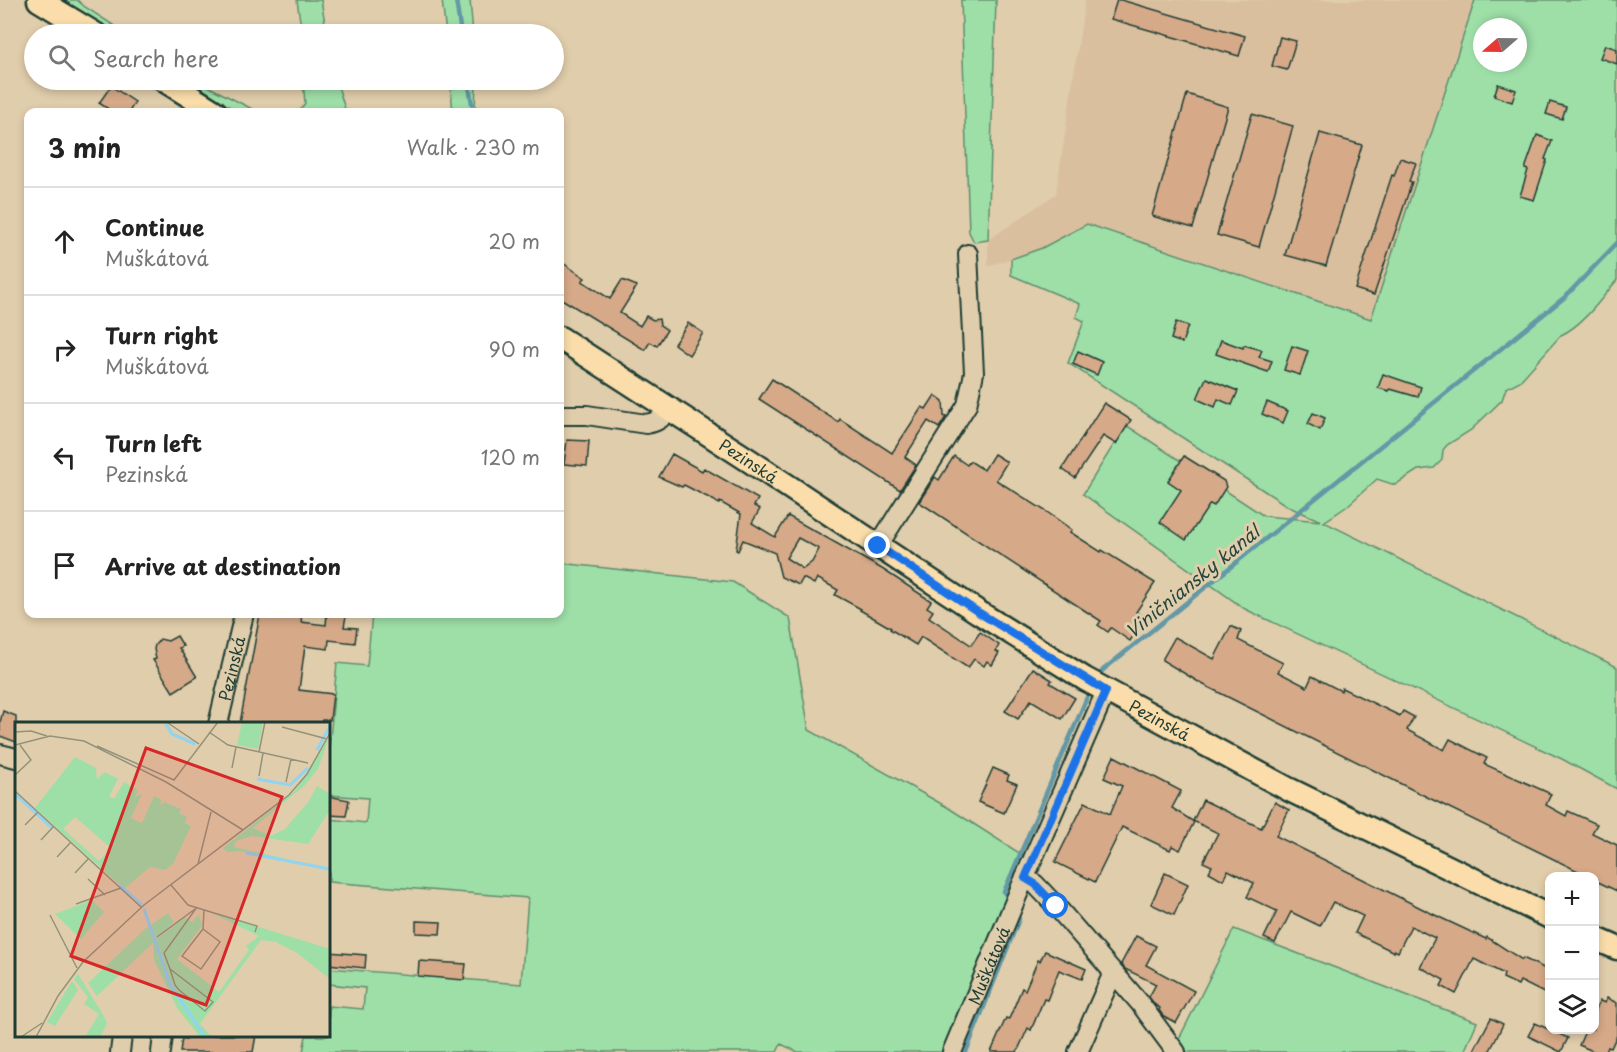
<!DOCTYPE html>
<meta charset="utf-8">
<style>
body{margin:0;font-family:"Playpen Sans",sans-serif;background:#f2f2f2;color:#222}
.controls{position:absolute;right:18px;bottom:18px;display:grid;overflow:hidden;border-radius:12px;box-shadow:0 3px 9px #0003}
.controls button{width:54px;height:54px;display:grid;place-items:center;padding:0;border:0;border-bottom:2px solid #e0e0e0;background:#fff;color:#222;font:30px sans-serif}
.compass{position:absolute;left:1473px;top:18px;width:54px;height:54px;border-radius:50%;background:#fff;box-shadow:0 3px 9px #0003;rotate:250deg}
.stop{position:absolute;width:18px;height:18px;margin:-14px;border:4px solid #1a73e8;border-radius:50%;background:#fff}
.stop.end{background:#1a73e8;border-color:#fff;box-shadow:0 2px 6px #0008}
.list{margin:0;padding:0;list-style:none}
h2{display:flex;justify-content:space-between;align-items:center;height:78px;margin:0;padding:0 24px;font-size:26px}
h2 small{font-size:20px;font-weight:400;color:#767676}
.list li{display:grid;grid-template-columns:39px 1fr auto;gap:18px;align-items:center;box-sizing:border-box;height:108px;padding:0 24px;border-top:2px solid #e0e0e0}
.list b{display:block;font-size:22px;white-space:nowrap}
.list p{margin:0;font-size:20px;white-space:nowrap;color:#767676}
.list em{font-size:20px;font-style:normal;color:#767676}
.icon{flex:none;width:33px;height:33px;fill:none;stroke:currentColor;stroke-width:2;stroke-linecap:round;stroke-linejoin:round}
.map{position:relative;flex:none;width:1617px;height:1052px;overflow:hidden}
.search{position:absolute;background:#fff;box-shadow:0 3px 9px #0003;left:24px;top:24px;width:540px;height:66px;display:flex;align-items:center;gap:15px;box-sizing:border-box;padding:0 21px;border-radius:33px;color:#767676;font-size:22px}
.panel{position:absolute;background:#fff;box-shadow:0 3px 9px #0003;left:24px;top:108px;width:540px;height:510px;border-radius:12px}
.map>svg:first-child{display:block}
.built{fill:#d9bf9e}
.green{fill:#9edfa8;stroke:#5e8e6e;stroke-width:1.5;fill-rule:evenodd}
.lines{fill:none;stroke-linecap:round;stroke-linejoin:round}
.stream{stroke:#6398a6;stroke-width:4.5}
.building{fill:#d6a988;stroke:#1f3d34;stroke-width:1.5;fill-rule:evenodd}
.minor-casing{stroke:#1f3d34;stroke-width:22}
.major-casing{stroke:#1f3d34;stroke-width:27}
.minor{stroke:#e0cdab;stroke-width:18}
.major{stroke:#faddab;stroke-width:22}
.route{stroke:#1a73e8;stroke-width:8}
.labels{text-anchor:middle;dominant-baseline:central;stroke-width:6;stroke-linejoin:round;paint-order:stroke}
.street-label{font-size:16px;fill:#1f3d34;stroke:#e0cdab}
.water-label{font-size:18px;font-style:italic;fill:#25453e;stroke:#e0cdab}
.inset-river{fill:none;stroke:#90d4f2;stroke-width:3}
.inset-road{fill:none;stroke:#93937b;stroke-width:1.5}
.view{fill:#d62828;fill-opacity:0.15;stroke:#d62828;stroke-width:3}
.inset-edge{fill:none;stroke:#1f3d34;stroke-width:3}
</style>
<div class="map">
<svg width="1617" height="1052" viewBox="0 0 1617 1052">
<rect width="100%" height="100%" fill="#e0cdab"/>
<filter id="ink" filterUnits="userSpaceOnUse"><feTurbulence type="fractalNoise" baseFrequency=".0167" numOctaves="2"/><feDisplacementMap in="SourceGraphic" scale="12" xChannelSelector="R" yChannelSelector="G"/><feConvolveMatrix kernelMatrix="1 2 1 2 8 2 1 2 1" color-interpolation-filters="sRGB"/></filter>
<g filter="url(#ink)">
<!-- built -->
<polygon class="built" points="1085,0 1475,0 1371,320 1087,224 1042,248 988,266 988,240 1056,194"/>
<!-- green -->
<g class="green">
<polygon points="59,0 77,0 85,7 127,34 114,34"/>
<polygon points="297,0 321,0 327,34 300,34 301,27"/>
<polygon points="442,0 470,0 473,34 446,34"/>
<polygon points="961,0 996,0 988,240 974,242 969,232"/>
<path d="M1475,0H1617V280C1601,299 1583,325 1561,335L1520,381L1506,388L1502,400L1471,430L1447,445L1443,450L1442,460L1434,468L1418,470L1395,485L1377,479L1346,507L1324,522L1617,667V789L1562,759L1245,609L1083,494L1126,425L1264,516L1321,521L1289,507L1068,363L1084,321L1076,317L1080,304L1011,275V259L1042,248L1087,224L1371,319ZM1482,27H1518V63H1482Z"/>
<polygon points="185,80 196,80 258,112 238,112"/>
<polygon points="303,80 336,80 346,112 299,112 305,103"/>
<polygon points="450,80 476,80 475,112 453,112"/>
<polygon points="560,563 733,582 790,618 809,730 947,807 1024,856 943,1052 798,1052 781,1044 777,1052 303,1052 306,1036 328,1036 329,1006 363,1009 365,988 329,984 329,968 521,984 528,898 329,882 329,819 366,823 368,798 329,795 328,760 337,663 367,666 372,614 560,614"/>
<polygon points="1234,929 1477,1022 1464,1052 1185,1052 1177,1043"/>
</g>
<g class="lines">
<!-- stream -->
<g class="stream">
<polyline points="456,0 461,34"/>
<polyline points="468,80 472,104"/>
<polyline points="1097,678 1103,670 1565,297 1617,243"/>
<polyline points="1009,900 1004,892 1091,688"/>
<polyline points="966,1052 1019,919 1016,913"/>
</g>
</g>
<!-- building -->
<g class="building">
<polygon points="1117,0 1121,0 1245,36 1239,56 1111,19"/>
<polygon points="1280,37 1296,41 1287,70 1272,66"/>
<polygon points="1605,45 1617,49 1617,64 1600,58"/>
<polygon points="1498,84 1516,90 1512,102 1494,96"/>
<polygon points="111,86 135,102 129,112 113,112 99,103"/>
<polygon points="1187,94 1228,107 1193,228 1152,216"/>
<polygon points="1550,102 1566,107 1562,119 1546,114"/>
<polygon points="1252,114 1293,126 1259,247 1217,235"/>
<polygon points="1320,133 1362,145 1326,266 1285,255"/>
<polygon points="1537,135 1552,141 1545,159 1547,160 1534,200 1520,196 1528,170 1525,169"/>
<polygon points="1400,158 1416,163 1409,181 1412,182 1374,295 1355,289 1392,175 1394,176"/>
<polygon points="560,261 585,278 582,281 610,299 622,280 637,286 620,313 640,326 646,316 653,320 659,319 660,325 667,330 657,346 650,342 645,350 560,298"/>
<polygon points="1176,322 1188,326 1182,343 1171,339"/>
<polygon points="688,323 703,333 689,355 674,344"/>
<polygon points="1221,340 1243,348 1244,345 1262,350 1259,357 1272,361 1268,372 1216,354"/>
<polygon points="1292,346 1308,351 1300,375 1284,370"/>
<polygon points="1078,351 1102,362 1097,375 1073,364"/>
<polygon points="1383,374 1421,387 1418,397 1390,389 1389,391 1378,388"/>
<polygon points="1206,378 1238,391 1232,405 1218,399 1215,407 1197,399"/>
<polygon points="772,379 838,422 840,419 892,453 922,407 926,409 935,395 943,401 944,416 946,417 939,428 928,421 905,457 916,465 900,490 759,399"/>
<polygon points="1267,402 1288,411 1283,423 1262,414"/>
<polygon points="1104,403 1131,420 1116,444 1103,436 1075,478 1062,469"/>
<polygon points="1313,413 1325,418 1320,430 1308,424"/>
<polygon points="567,440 589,441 587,466 564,464"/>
<path d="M672,454L702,471L704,468L758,499L754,506L760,509L752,523L775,537L788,516L882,569L931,601L927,607L933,611L929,617L971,645L980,632L999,645L996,651L999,653L992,665L987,661L984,666L974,659L968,668L921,637L916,645L890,629L891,628L860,610L861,609L835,595L838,590L817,578L814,584L803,578L799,585L781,577L775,553L743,540L738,551L736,550L741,514L720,502L719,504L713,500L684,485L682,487L659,477ZM798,538L819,549L812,562L803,569L786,558Z"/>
<polygon points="994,454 1007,462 996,480 1047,512 1072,530 1070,532 1101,552 1102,550 1155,583 1136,612 1142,616 1139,620 1142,622 1130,641 1111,628 1108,632 1098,625 1101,621 1084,610 919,502 935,477 939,480 954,456 967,465 970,461 984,470"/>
<polygon points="1184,456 1224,481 1226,487 1214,506 1210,504 1186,540 1160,522 1181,490 1168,481"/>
<polygon points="260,614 302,614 301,622 326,625 327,614 346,616 344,627 357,628 355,643 329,640 328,649 305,646 299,690 333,694 330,720 322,720 321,723 240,723"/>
<polygon points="1231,626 1241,631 1238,640 1283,663 1278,672 1307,687 1312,676 1341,691 1342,688 1400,716 1403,711 1414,717 1407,730 1444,750 1450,739 1487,758 1484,764 1551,794 1546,805 1566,816 1568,811 1597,824 1592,833 1617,845 1617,891 1594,880 1594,876 1588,876 1421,794 1202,684 1162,660 1175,637 1214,659"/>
<polygon points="177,636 183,646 179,648 197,677 173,692 153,660 156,659 154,649 155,645 160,639 168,641"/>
<polygon points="1033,668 1052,680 1050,683 1075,698 1062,719 1031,700 1018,719 1005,711"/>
<polygon points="3,711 16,716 16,742 0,736 0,722"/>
<polygon points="1114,756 1181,791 1172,808 1194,822 1180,850 1172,846 1170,850 1122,827 1095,882 1055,862 1085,802 1110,814 1122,786 1104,778"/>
<polygon points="993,768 1009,775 1007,780 1017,784 1004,813 978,802"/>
<polygon points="328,796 349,800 346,816 328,815"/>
<polygon points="1203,800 1261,828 1275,802 1289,810 1276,836 1439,917 1486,939 1487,937 1522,960 1523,958 1550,971 1550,996 1520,981 1518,985 1503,978 1504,974 1474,959 1456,994 1441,986 1444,980 1420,967 1435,938 1411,926 1398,952 1394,950 1394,952 1355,933 1363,916 1333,902 1320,926 1291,912 1275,943 1264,938 1277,911 1247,897 1254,883 1228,870 1223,880 1209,872 1212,866 1203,862 1218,833 1193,821"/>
<polygon points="1165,873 1188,884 1174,915 1151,904"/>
<polygon points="416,921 441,922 440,934 416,933"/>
<polygon points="1136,936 1156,946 1146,965 1194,991 1176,1023 1163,1016 1159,1010 1160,1008 1155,1005 1149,997 1156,984 1125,969 1121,964"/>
<polygon points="1045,951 1086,969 1082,979 1059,970 1047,1000 1044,999 1031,1030 1028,1028 1017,1052 991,1052 1006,1018 1009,1019 1022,988 1025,990 1038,960 1040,961"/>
<polygon points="328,952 366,955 365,968 328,964"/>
<polygon points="419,961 466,964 464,980 418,976"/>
<polygon points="1607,998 1617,1003 1617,1035 1611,1048 1608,1047 1606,1052 1595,1052 1579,1045 1586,1029 1594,1029 1594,1012 1600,1001 1605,1003"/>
<polygon points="1491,1018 1503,1024 1496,1039 1489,1052 1473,1052"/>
<polygon points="1535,1023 1568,1038 1561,1052 1528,1036"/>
<polygon points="186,1035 256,1035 253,1052 180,1052 182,1038 186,1039"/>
</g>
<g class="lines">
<defs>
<g id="minor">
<path d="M560,415H587L646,424C658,422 662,418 669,410"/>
<polyline points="878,546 967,405 974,373 968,254"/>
<path id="s1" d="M218,724L244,614"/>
<polyline points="0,754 16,758"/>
<polyline points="1025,877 1035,884 1056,906 1139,1002 1176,1052"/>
<polyline points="120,1052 122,1036"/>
<polyline points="161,1052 163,1036"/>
<path id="s2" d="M952,1052L1025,877L1106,691"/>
<polyline points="1078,1052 1113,973"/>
</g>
<g id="major">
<polyline points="39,0 95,34"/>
<polyline points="164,80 215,112"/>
<path id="s3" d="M560,338L750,461L978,612L1085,679L1288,789L1550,917"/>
<polyline points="1594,938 1617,948"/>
</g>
</defs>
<!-- minor casing -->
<use href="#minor" class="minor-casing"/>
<!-- major casing -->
<use href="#major" class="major-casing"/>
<!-- minor -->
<use href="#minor" class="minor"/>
<!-- major -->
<use href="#major" class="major"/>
</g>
</g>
<g class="lines" filter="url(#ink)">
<!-- route -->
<polyline class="route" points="878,546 978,612 1106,691 1025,878 1035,884 1056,906"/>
</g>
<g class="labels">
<!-- street labels -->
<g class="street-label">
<text stroke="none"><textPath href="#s3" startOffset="225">Pezinská</textPath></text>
<text stroke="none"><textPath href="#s1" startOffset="57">Pezinská</textPath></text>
<text stroke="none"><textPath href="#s3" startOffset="711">Pezinská</textPath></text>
<text stroke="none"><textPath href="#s2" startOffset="94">Muškátová</textPath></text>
</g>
<!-- water labels -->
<g class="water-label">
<text transform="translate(1192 581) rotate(-39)">Viničniansky kanál</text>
</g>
</g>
<!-- overview -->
<g transform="translate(15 722)">
<rect width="315" height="315" fill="#e0cdab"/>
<path d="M227,0H248L243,27L222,23ZM315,13L303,47L289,64L238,106L256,114L270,107L294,79L302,64L315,72V88L293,122L237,114L221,119L219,125L315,147V149L226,129L212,130L208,126L280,69ZM60,35L81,46L82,57L90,50L103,57L94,74L99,77L109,60L123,68L120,75L127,72L116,96L127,101L139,74L147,78L144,84L149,80L166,87L164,91L172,95L170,101L176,104L158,142L150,148L135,145L109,167L20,86ZM60,95L96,126L84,139L48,107ZM77,178L89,190L66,217L40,192ZM192,189L315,227V257L282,231L261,220L246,218L185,302L197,315H185L162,286L139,238L138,221L82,274L73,261L130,207L153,191L159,200L139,219L170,195L177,200L184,192L187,204L162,237L204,270L234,228L231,224L244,214ZM63,252L90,296L92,302L85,315H70L84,292L69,282L73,275L59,257ZM57,259L63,268L40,304L32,300Z" fill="#9edfa8" fill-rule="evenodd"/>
<path class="inset-river" d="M150,0L157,12L180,22M302,28L315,4M242,57L275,63L293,46M0,72L37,106M231,131L315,147M104,163L127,183M129,187L155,262L190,315"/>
<path class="inset-road" d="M153,1L184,22M267,5L312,17M0,10L16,9L32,14M194,10L213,23L293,41M0,23L35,14L69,19L151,60L228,108M82,24L159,58L203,0M244,30L250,0M217,46L221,25M0,53L16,38L5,23M244,54L248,31M271,60L276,37M0,69L126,185M10,103L23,90M26,118L39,104M42,135L56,120M183,142L196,90M60,151L74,136M73,157L90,173M156,163L173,183L242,204L240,210M61,182L106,166M35,193L62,246M188,207L205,220L186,247L167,234L188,207L189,188M142,215L180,187M155,247L198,280L190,289L164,268L160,263L155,247L149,231L182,185M6,315L27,301M21,315L43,274L68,240L129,183L274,73L292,52L315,11"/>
<path class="view" d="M131,26L267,75L191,283L56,234Z"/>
<rect width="315" height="315" class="inset-edge"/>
</g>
</svg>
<div class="controls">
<button>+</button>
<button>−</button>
<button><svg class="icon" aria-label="layers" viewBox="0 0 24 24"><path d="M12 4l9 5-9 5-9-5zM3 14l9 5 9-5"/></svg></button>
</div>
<svg class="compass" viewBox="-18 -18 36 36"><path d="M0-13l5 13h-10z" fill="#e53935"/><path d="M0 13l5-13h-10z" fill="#767676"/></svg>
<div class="stop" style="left:1056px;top:906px"></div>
<div class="stop end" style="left:878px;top:546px"></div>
<div class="search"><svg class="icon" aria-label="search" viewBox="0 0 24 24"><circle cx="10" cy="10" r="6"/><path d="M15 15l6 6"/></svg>Search here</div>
<section class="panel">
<h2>3 min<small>Walk · 230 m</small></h2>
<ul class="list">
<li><svg class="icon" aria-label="ahead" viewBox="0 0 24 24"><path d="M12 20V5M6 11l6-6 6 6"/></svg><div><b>Continue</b><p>Muškátová</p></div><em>20 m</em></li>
<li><svg class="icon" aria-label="right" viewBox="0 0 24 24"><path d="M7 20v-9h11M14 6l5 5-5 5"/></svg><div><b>Turn right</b><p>Muškátová</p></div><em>90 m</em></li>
<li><svg class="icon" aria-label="left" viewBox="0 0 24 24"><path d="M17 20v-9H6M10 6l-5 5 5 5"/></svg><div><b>Turn left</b><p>Pezinská</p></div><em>120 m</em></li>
<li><svg class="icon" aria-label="arrive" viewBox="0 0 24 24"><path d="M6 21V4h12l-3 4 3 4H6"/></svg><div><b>Arrive at destination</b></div></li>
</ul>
</section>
</div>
